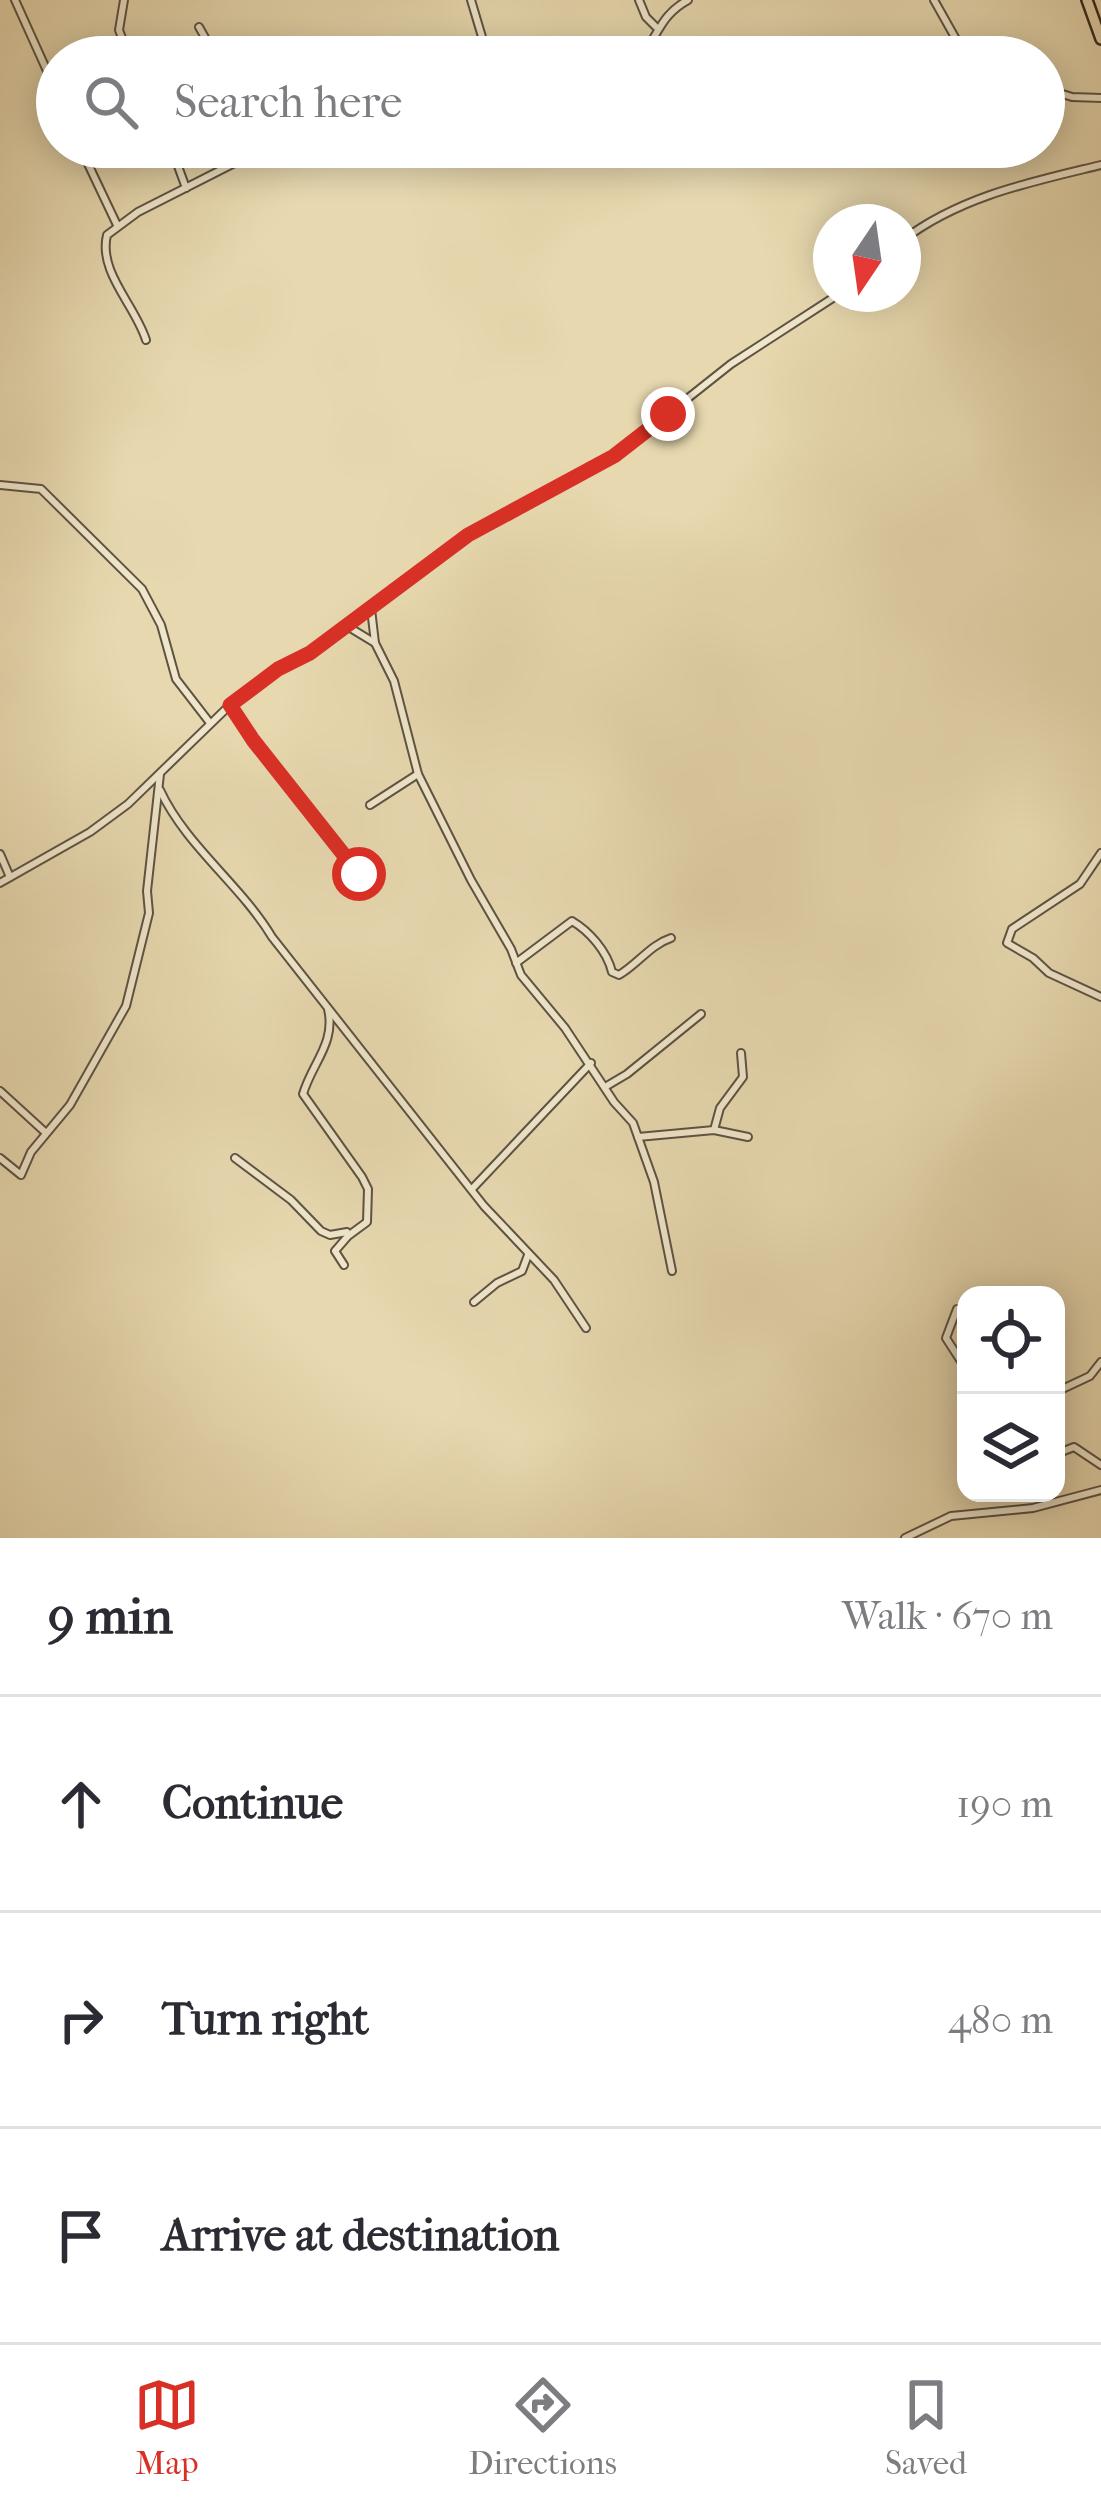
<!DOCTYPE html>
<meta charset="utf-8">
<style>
body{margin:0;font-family:"IM FELL French Canon",serif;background:#f2f2f3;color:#2b2b33}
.controls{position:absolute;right:36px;bottom:36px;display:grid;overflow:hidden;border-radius:24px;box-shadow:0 6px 30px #0003}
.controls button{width:108px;height:108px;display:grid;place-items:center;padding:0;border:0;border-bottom:3px solid #e1e1e2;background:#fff;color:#2b2b33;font:60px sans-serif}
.compass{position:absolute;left:813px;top:204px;width:108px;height:108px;border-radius:50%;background:#fff;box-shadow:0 6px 30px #0003;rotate:193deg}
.stop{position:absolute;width:36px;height:36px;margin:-27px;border:9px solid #d93025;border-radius:50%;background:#fff}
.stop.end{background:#d93025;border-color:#fff;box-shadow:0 3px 12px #0008}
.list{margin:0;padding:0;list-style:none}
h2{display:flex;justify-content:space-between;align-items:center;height:156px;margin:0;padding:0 48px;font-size:51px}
h2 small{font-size:39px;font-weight:400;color:#7c7c81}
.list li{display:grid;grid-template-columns:78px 1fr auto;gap:36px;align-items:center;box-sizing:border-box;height:216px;padding:0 48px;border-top:3px solid #e1e1e2}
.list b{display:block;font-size:45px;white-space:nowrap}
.list em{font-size:39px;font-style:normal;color:#7c7c81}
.icon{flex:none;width:66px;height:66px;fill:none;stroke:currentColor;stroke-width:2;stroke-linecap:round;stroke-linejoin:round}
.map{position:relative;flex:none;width:1101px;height:1538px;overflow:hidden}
.search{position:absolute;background:#fff;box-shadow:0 6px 30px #0003;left:36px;right:36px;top:36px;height:132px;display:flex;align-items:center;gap:30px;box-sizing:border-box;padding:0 42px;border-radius:66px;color:#7c7c81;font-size:45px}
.sheet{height:804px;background:#fff}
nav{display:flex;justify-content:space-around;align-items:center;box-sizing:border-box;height:168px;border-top:3px solid #e1e1e2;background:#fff;font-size:33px;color:#7c7c81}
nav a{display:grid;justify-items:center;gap:6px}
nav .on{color:#d93025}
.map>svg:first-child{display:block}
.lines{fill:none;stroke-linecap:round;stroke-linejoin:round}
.minor-casing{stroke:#5e5343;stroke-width:10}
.primary-casing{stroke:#31271f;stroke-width:14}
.minor{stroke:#efe6cb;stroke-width:6}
.primary{stroke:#e7d8af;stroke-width:9}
.route{stroke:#d93025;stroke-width:15}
</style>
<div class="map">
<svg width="1101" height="1538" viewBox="0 0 1101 1538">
<rect width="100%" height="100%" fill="#e7d8af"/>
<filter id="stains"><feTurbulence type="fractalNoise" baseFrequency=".00167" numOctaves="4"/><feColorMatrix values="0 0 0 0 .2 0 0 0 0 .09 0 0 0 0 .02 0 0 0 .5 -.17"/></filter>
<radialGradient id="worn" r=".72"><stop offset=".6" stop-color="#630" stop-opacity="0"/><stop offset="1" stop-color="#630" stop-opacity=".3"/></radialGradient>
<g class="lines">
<defs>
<g id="minor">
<polyline points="15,0 57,93"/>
<polyline points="124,0 119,30 129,57"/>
<polyline points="471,0 488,57"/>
<polyline points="639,0 646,17 656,27"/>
<polyline points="934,0 966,57"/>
<polyline points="199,27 216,57"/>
<path d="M640,57C659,36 659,16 688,0"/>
<polyline points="1044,88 1072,97 1101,98"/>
<polyline points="80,147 117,225"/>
<polyline points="171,147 186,188"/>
<path d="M903,240C961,196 1031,182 1101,165"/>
<path d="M146,340C135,305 98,272 107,235L138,212L266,147"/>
<polyline points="0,485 41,489 142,589 161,625 176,679 210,723"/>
<polyline points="371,609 375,643 394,681 418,774 471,880 511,949 521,975 565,1028 614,1102 633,1123 654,1182 672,1271"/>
<polyline points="347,626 375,643"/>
<polyline points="231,705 253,740 359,874"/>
<path d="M160,790C186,846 240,884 272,937L484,1206L554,1280L586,1328"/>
<polyline points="370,805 418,774"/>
<polyline points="1101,853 1080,884 1012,929 1007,943 1033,958 1049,973 1101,997"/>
<polyline points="0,854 10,877"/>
<polyline points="0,883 90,832 128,804 230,705 278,669 310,653 468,535 615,456 731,364 839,294"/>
<path d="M516,963L572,921C589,931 607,951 612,972L619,975C638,964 650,945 671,938"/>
<path d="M328,1009C336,1043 312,1063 303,1094L362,1177L368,1189L367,1222L348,1236L335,1251L344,1265"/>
<polyline points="605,1087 627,1074 701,1014"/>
<polyline points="0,1091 46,1133"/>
<polyline points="714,1130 720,1108 743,1077 741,1053"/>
<polyline points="638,1137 714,1130 748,1137"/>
<polyline points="0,1158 21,1175 31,1152 70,1105 126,1006 149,913 147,891 160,774"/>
<polyline points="235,1158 291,1200 321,1231 330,1235 347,1232"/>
<polyline points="472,1189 591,1063"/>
<polyline points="474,1302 497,1283 522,1271 528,1255"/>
<polyline points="957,1309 946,1338 966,1369"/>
<polyline points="1056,1392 1090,1376 1101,1362"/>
<polyline points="1056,1454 1074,1447 1101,1465"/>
<polyline points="905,1538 951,1516 1033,1508 1101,1490"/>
</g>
<polyline id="primary" points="1087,0 1101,39"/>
</defs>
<!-- minor casing -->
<use href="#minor" class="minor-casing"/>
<!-- primary casing -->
<use href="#primary" class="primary-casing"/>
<!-- minor -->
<use href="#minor" class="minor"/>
<!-- primary -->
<use href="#primary" class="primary"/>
</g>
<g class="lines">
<!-- route -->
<polyline class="route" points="359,874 253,740 230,705 278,669 310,653 468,535 614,456 668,414"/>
</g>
<rect width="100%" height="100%" filter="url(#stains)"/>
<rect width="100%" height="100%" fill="url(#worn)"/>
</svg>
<div class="controls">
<button><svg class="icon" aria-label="locate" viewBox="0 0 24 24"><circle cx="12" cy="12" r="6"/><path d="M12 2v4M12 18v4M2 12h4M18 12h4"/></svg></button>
<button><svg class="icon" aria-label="layers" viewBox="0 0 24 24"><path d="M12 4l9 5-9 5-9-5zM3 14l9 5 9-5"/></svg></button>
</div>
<svg class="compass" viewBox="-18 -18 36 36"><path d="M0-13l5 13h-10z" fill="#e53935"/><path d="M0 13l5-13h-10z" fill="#7c7c81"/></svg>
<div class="stop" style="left:359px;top:874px"></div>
<div class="stop end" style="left:668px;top:414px"></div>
<div class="search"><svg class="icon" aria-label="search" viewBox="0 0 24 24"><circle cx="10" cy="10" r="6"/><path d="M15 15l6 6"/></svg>Search here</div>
</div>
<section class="sheet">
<h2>9 min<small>Walk · 670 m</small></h2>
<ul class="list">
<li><svg class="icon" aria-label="ahead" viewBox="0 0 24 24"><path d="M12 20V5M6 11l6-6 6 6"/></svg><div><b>Continue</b></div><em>190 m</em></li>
<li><svg class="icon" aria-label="right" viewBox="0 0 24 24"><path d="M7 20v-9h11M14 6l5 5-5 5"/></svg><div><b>Turn right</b></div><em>480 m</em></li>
<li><svg class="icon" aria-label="arrive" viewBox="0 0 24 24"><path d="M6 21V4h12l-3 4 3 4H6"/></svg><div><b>Arrive at destination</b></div></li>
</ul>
</section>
<nav>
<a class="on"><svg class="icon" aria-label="map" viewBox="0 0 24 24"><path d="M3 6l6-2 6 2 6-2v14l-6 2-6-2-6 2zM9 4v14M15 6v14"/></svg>Map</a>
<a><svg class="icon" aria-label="directions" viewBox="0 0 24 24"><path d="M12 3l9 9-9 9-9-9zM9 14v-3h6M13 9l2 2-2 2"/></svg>Directions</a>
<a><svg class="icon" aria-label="saved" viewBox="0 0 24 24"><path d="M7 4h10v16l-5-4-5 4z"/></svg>Saved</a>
</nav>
